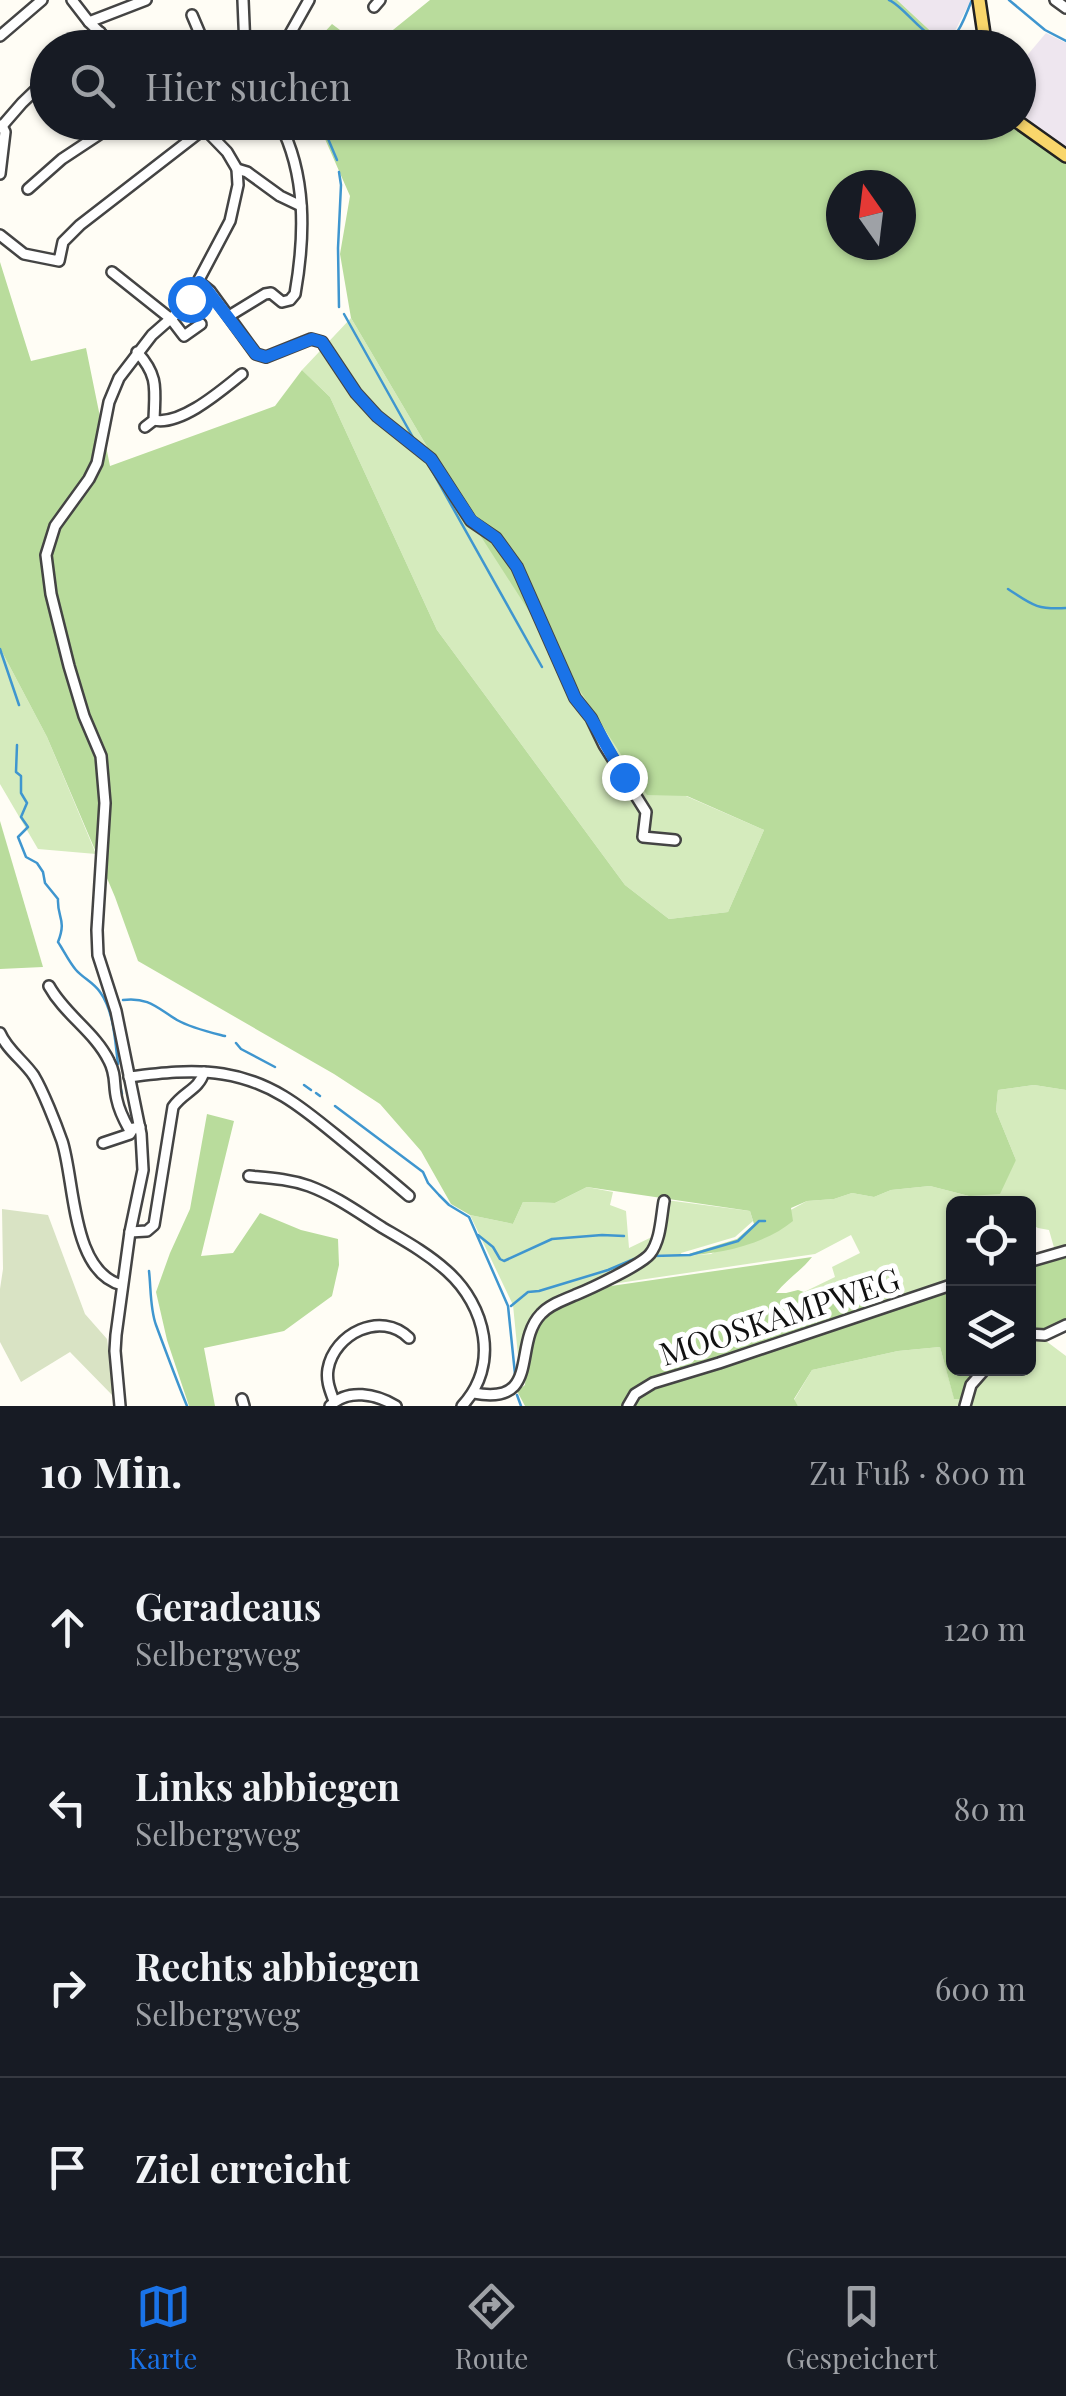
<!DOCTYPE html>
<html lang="de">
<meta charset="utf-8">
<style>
body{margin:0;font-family:"Playfair Display",serif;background:#242831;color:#f1f3f6}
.controls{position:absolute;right:30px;bottom:30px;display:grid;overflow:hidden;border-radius:15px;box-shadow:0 2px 8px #0004}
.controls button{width:90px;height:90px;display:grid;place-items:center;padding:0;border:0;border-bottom:2px solid #363941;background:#171b24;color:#f1f3f6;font:50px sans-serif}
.compass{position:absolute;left:826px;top:170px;width:90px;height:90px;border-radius:50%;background:#171b24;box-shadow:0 2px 8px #0004;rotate:346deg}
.stop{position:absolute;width:30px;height:30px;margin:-22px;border:8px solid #1a73e8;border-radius:50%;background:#fff}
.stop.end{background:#1a73e8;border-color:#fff;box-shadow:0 2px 10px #0008}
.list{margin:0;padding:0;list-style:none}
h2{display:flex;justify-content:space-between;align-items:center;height:130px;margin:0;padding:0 40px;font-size:42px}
h2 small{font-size:32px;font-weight:400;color:#9ea1a6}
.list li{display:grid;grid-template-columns:65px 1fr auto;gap:30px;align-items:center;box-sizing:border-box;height:180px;padding:0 40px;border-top:2px solid #363941}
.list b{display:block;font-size:38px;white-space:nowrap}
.list p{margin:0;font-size:32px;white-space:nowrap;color:#9ea1a6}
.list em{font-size:32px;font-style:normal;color:#9ea1a6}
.icon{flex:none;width:55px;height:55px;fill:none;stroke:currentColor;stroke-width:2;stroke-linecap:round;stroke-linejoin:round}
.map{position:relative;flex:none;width:1066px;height:1406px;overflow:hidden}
.search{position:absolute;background:#171b24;box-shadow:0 2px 8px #0004;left:30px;right:30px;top:30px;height:110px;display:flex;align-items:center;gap:25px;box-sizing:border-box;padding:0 35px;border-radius:55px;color:#9ea1a6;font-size:38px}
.sheet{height:850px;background:#171b24}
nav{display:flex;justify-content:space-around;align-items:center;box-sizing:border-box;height:140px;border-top:2px solid #363941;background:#171b24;font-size:28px;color:#9ea1a6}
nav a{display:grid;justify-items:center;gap:5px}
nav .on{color:#1a73e8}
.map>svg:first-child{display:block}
.industrial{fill:#eee6ef}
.green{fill:#d5ebbd}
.forest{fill:#b9dc9c;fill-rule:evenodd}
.cemetery{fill:#d9e3c4}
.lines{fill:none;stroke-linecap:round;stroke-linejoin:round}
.stream{stroke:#3f96cf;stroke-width:2.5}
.minor-casing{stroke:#444;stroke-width:14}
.major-casing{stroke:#222;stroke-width:16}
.minor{stroke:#fff;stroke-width:9}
.major{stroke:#f9d66b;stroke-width:11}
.route{stroke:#1a73e8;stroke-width:12}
.labels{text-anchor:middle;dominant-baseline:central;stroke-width:10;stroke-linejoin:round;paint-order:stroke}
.street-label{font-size:32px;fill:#111;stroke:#fff}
</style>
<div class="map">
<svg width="1066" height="1406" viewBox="0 0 1066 1406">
<rect width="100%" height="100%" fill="#fffdf5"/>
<!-- industrial -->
<g class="industrial">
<polygon points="897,0 971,0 956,29 951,36 939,39"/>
<polygon points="1046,33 1066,43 1066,148 1024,119 1019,111 1019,65"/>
</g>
<!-- green -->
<g class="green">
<polygon points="351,318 471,521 686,796 764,830 728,912 669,919 625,885 437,630 330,397 302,370"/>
<polygon points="0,648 47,737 96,854 38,849 0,784"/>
<polygon points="1034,1085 1066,1090 1066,1249 1055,1251 1049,1230 1038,1228 1029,1223 1028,1204 954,1204 953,1282 869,1310 804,1292 835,1277 832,1267 860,1253 851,1235 815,1254 619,1283 592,1289 650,1257 666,1200 750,1211 753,1221 735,1237 681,1253 682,1256 711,1254 807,1201 834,1199 852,1193 874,1197 891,1190 930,1186 969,1196 1016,1160 996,1111 998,1090"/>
<polygon points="587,1187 613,1192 610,1205 626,1211 629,1248 656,1235 648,1255 537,1315 527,1326 519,1366 513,1305 470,1215 513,1224 523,1202 555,1203"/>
<polygon points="1029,1336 1042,1338 1066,1356 1066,1406 966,1406 973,1386 988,1369 1028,1368"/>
<polygon points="940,1347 954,1398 964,1399 963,1406 798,1406 794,1400 812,1370 898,1351"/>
</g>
<!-- forest -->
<g class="forest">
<polygon points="430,0 897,0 939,39 951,36 953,42 946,48 311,47 332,24 344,33 383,38"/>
<path d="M1016,122L1066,158V1090L1034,1085L998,1090L996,1111L1016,1160L1000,1194L969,1196L930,1186L891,1190L874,1197L852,1193L834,1199L807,1201L791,1208L793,1221C764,1245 719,1254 682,1256L737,1239L754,1224L750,1211L587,1187L555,1203L523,1202L513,1224L470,1215L451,1204L421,1151L380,1104L334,1074L138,961L115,897L47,737L0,648V262L31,361L86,348L110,466L275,406L302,370L330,397L437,630L625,885L669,919L728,912L764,830L687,796L647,795L471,521L351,318L340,254L350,196L318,123ZM841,185H901V245H841Z"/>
<polygon points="0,821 43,967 0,969"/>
<polygon points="207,1114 234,1121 201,1256 233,1253 260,1213 301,1230 338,1239 339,1265 332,1296 284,1331 204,1348 215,1406 189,1406 167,1340 156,1292 170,1253 190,1209"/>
<polygon points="1066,1253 1066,1323 1051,1331 1029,1332 1029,1264"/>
<path d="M812,1257C801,1271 786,1280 776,1293H786L798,1290L825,1299L852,1290L872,1314L953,1286L954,1368L984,1369L964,1399H954L940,1347L898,1351L812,1370L794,1399L798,1406H525L517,1391L525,1385C526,1369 527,1351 531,1336C541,1303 582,1294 611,1286Z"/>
</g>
<!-- cemetery -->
<polygon class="cemetery" points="2,1209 48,1215 85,1314 107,1339 115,1398 70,1352 21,1382 0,1342 0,1289 3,1269"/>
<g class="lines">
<!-- stream -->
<g class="stream">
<path d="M889,0C907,7 934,55 954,36C962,28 967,11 972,0"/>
<polyline points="1009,0 1045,30 1066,41"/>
<polyline points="321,122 337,160"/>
<polyline points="339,172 341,185 338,248 339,307"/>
<polyline points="344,314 415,441"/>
<polyline points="426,460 542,667"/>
<path d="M1008,589C1031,604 1036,610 1066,608"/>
<polyline points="0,649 19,705"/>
<path d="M17,745L16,772L21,776V793L27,803L21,817L28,827L18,837L26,857L37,863L43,872L45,883L58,899C57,918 67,919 58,942C64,951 69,962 76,970C83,978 94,983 100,992C114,1011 115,1041 118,1064"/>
<path d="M123,1000C149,997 157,1008 177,1020C191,1028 209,1032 225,1036"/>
<polyline points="236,1043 241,1049 275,1067"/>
<polyline points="120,1085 122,1094"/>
<polyline points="304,1085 311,1090"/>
<polyline points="316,1093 320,1096"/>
<polyline points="335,1106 423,1172 428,1183 439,1195 449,1205 469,1217 508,1306 515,1374"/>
<polyline points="478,1235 493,1247 500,1259 504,1261 552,1239 602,1235 624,1236"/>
<polyline points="653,1256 690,1255 738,1241 759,1221 765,1221"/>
<path d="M149,1271C151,1288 150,1309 156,1325C166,1352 176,1379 187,1406"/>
<polyline points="511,1306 528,1292 539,1291 608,1270 634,1259"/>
<polyline points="517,1395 521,1406"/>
</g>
<defs>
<g id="minor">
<polyline points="72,0 89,22 116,48"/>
<polyline points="243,0 245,48"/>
<polyline points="1055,0 1066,8"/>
<polyline points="374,7 380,0"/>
<polyline points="192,15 206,48"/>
<polyline points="89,22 146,0"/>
<polyline points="0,36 42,0"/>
<polyline points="82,48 100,32"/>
<polyline points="282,48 309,0"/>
<polyline points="0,125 2,126 22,103 48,78"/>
<polyline points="237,169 247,172 280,196 301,206"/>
<polyline points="0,174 5,132 2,126"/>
<polyline points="28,189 62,159 118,122"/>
<polyline points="0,235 24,254 59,261 63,242 80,225 204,129"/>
<polyline points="112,272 171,319 184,336 201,324"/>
<polyline points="199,282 210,291 256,354 266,357 311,339 322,342 356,393 377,416 431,459 471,521 496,538 517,567 575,698 591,718 604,745 646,812 643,837 675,840"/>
<path d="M229,316L265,294L271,293L282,302L290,300L295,294C305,237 307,175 279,122"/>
<path d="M137,352C159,376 155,389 154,420L145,427"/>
<path d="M154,420C181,426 222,390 242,374"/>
<path d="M49,986C65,1015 95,1032 109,1061C117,1076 113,1085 117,1100C119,1110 124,1120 129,1129L140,1127"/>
<path d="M0,1033C7,1050 24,1061 34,1076C43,1091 56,1124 62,1141C75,1181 71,1272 122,1285"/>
<path d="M129,1077C160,1073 192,1069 223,1074C274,1082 305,1110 343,1141C365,1159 388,1178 409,1196"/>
<polyline points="103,1143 130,1134 133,1129"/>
<path d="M249,1176C270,1178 289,1179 309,1186C336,1196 359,1213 383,1228C405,1241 427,1253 447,1271C486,1306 500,1365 462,1406"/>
<path d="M130,1232L147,1231L154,1225L173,1107C183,1092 199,1090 204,1072"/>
<polyline points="1028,1262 1066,1251"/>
<polyline points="1028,1334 1045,1335 1066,1325"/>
<path d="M474,1393C542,1406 512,1344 541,1314C550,1304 564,1300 575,1295C590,1289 641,1265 650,1254C661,1240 661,1217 664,1201"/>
<polyline points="242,1399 244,1406"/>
<path d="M334,1401C330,1390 326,1381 328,1369C334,1334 381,1310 409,1338"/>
<polyline points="120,1406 115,1351 116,1335 130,1232 143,1170 141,1134 116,1011 98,955 97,930 105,803 101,756 84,716 69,666 51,594 46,555 55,526 89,479 97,463 109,402 119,378 152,335 185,306 230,221 238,185 237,169 227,152 198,122"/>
<path d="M330,1406C348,1388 376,1394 396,1406"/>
<polyline points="628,1406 635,1394 653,1383 719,1363 954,1284"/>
<polyline points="965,1406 971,1385 986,1368"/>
</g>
<g id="major">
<polyline points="979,0 986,48"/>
<polyline points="1018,122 1066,156"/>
</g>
</defs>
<!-- minor casing -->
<use href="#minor" class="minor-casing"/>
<!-- major casing -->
<use href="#major" class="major-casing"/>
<!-- minor -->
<use href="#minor" class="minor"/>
<!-- major -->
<use href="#major" class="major"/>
</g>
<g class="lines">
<!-- route -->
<polyline class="route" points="190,299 199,282 204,286 256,354 266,357 312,339 322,342 356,393 377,416 431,459 471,520 496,538 517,567 575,698 591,718 624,777"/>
</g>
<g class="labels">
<!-- street labels -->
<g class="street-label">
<text transform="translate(779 1315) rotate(-18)">MOOSKAMPWEG</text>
</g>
</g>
</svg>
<div class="controls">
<button><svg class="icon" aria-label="locate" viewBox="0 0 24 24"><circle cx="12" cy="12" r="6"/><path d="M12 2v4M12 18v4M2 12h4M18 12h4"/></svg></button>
<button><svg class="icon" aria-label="layers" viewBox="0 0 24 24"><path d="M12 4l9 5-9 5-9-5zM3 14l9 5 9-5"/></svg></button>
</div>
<svg class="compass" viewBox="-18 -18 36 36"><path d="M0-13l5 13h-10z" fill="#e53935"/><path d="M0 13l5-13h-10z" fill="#9ea1a6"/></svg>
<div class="stop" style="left:190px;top:299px"></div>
<div class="stop end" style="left:624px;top:777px"></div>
<div class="search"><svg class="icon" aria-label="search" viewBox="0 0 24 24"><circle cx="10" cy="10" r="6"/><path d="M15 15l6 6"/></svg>Hier suchen</div>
</div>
<section class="sheet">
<h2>10 Min.<small>Zu Fuß · 800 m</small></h2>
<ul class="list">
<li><svg class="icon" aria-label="ahead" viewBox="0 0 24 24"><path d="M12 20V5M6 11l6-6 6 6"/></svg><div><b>Geradeaus</b><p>Selbergweg</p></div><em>120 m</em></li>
<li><svg class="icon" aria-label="left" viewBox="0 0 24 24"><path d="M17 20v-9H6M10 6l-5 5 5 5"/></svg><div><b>Links abbiegen</b><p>Selbergweg</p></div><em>80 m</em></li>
<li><svg class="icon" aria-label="right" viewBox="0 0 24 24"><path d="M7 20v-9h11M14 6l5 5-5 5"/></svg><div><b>Rechts abbiegen</b><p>Selbergweg</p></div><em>600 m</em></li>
<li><svg class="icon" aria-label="arrive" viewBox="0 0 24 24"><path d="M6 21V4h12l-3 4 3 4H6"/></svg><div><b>Ziel erreicht</b></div></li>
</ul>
</section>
<nav>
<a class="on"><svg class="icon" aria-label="map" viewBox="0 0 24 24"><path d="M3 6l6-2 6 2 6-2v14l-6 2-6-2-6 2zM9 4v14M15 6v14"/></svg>Karte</a>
<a><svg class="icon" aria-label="directions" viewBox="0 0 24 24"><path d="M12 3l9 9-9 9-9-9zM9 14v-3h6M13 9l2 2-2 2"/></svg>Route</a>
<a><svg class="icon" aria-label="saved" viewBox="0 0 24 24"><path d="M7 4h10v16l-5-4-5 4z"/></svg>Gespeichert</a>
</nav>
